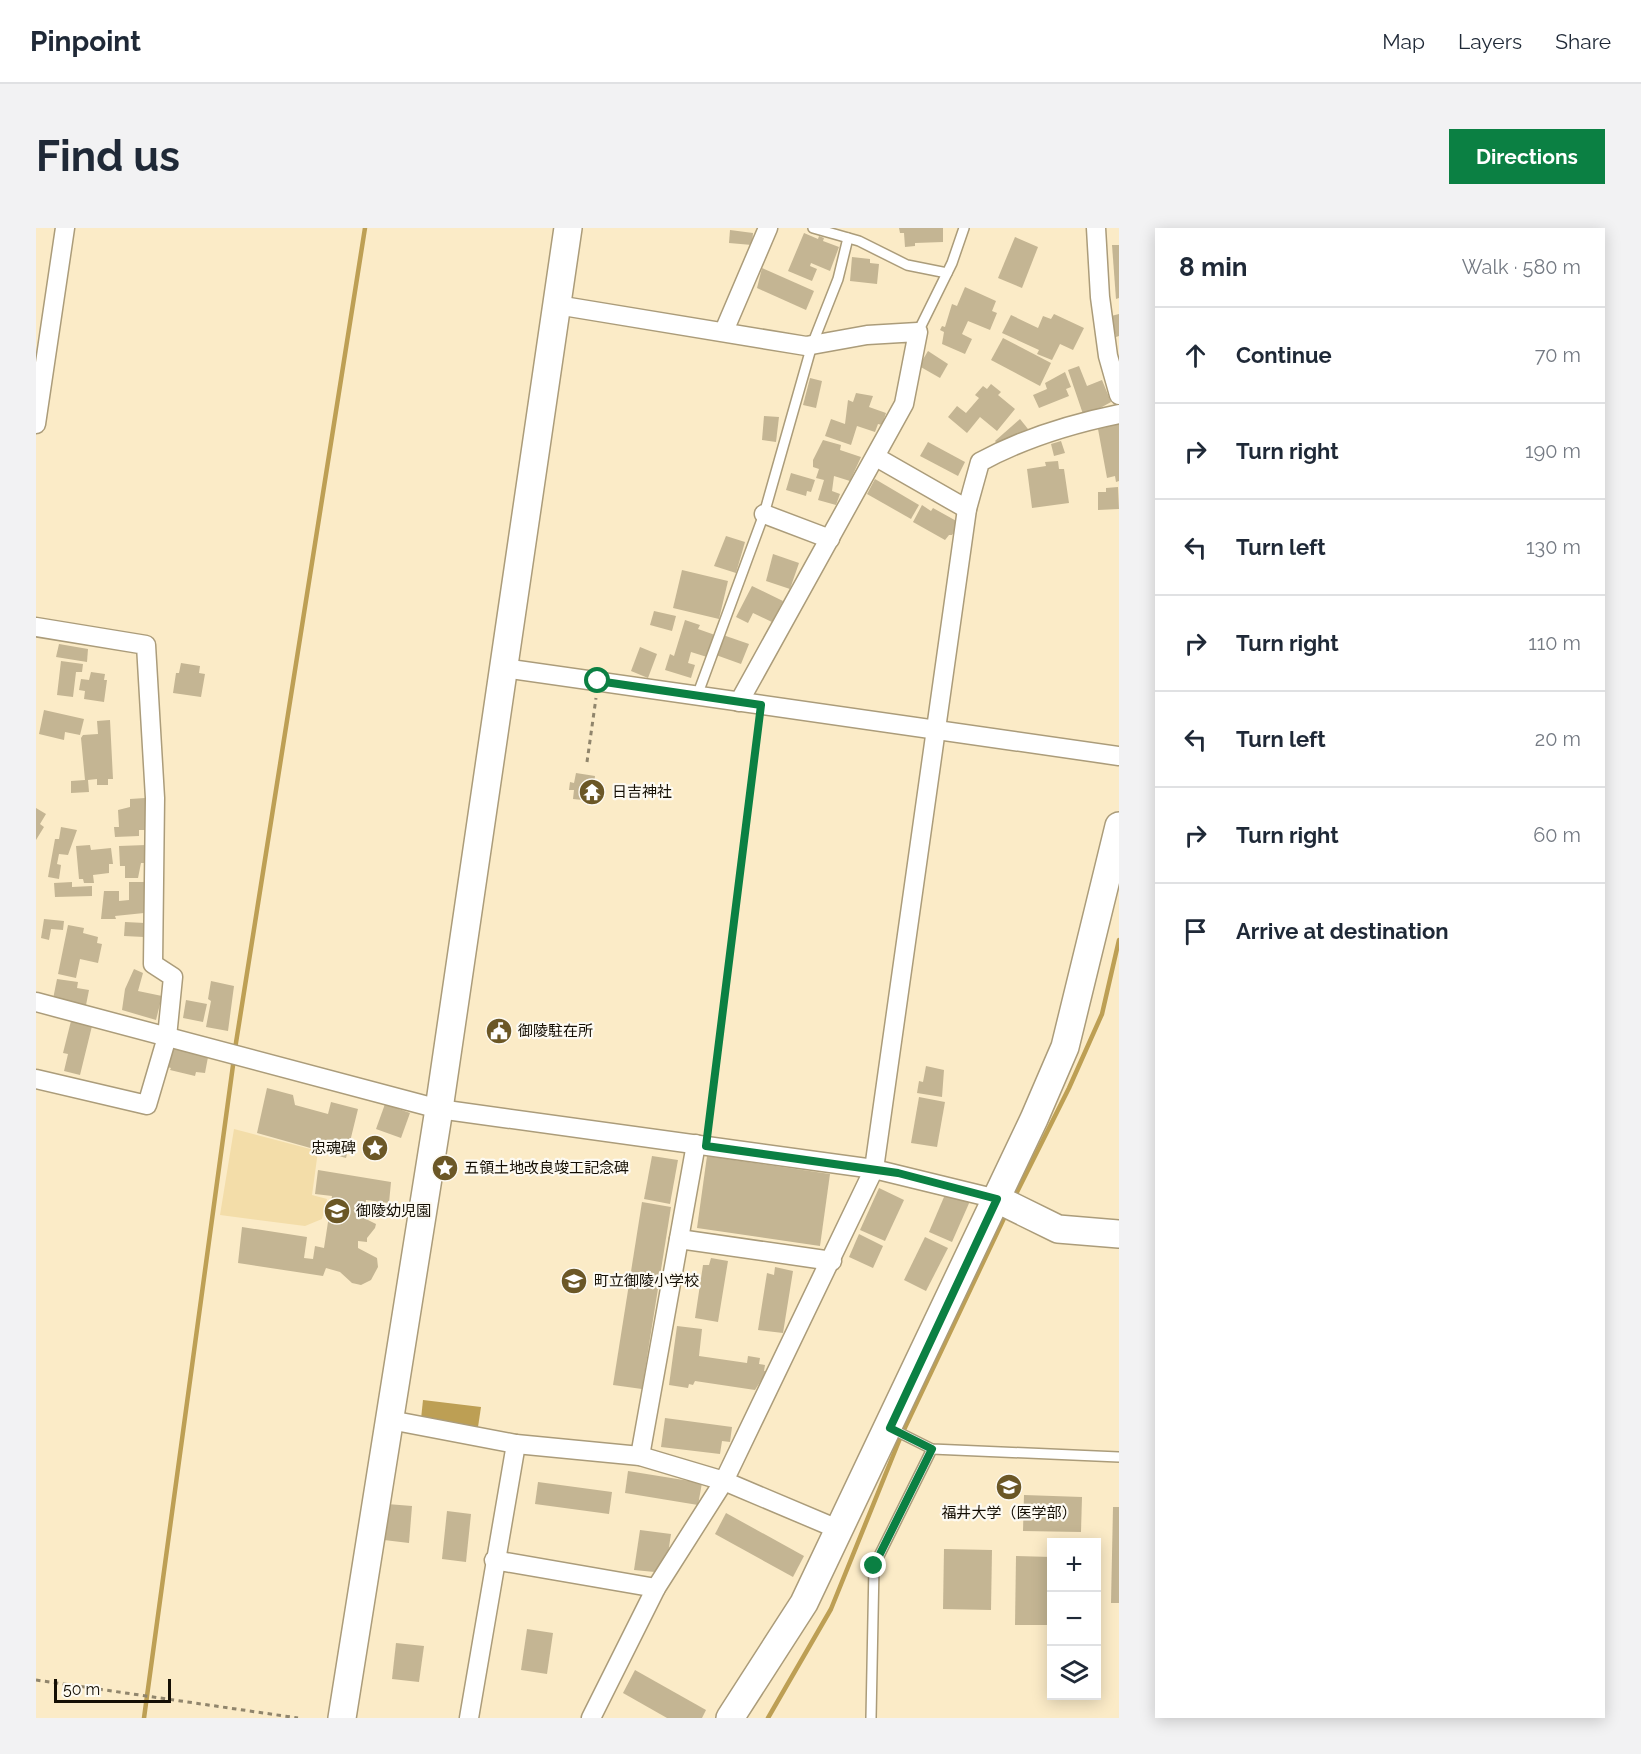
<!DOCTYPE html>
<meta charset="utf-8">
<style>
body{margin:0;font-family:Raleway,"Noto Sans JP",sans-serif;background:#f2f2f3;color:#1f2937}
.controls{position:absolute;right:18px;bottom:18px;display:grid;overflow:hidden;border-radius:0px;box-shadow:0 3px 15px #0003}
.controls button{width:54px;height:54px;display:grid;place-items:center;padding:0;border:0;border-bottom:2px solid #e0e1e3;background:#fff;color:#1f2937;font:30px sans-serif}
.scale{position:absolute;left:18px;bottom:15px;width:117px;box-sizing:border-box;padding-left:6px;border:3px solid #150f04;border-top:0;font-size:16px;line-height:21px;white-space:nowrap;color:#150f04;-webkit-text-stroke:4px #fdfaf2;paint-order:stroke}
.stop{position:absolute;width:18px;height:18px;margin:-14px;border:4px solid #0b8043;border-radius:50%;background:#fff}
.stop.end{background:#0b8043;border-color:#fff;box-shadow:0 2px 6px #0008}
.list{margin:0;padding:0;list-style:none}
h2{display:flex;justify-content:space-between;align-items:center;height:78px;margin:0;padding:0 24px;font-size:26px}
h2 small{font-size:20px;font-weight:400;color:#747a83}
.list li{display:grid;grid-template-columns:39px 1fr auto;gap:18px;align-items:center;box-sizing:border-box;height:96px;padding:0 24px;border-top:2px solid #e0e1e3}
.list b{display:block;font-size:22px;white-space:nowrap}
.list em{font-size:20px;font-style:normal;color:#747a83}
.icon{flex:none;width:33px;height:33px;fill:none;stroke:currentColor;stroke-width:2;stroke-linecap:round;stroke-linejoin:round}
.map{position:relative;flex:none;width:1083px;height:1490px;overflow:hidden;border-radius:0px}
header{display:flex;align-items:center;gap:36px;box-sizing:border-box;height:84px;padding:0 30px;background:#fff;border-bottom:2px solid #e0e1e3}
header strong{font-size:28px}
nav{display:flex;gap:33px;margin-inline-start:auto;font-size:21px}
.intro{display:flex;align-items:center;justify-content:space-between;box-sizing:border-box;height:144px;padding:0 36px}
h1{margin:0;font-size:42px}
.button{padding:15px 27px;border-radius:0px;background:#0b8043;color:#fff;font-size:21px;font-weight:700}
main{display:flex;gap:36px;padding:0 36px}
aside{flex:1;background:#fff;border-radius:0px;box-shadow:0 3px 15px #0003}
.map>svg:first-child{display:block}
.green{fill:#f3dda9}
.water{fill:#bd9f54}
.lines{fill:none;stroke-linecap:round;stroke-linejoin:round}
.stream{stroke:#bd9f54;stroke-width:4.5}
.building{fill:#c4b593}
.lane-casing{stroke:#ab9c7a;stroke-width:12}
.street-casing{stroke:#ab9c7a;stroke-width:21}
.secondary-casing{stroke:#ab9c7a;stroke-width:30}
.path{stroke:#90856c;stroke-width:3;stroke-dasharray:4.5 4.5;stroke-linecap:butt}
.lane{stroke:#fff;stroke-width:9}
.street{stroke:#fff;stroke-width:18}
.secondary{stroke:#fff;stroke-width:27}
.route{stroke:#0b8043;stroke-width:8}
.labels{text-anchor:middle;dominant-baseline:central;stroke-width:4.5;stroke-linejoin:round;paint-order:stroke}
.poi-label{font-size:15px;fill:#150f04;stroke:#fdfaf2;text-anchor:start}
</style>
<header>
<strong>Pinpoint</strong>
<nav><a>Map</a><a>Layers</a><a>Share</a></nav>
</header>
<div class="intro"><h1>Find us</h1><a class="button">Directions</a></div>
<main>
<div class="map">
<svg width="1083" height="1490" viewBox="0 0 1083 1490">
<rect width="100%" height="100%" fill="#fbebc7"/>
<!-- green -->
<polygon class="green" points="198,901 282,923 276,967 291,971 286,991 269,998 184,987"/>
<!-- water -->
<polygon class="water" points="387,1172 445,1179 442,1199 385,1191"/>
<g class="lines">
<!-- stream -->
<g class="stream">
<polyline points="199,821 329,0"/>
<polyline points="978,970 1033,860 1066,786 1083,712"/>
<polyline points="108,1490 198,830"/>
<polyline points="732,1490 795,1381 865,1208 970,986"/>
</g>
</g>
<!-- building -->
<g class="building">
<polygon points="863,0 907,0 907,14 879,15 879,18 869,19 868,5 864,5"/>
<polygon points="694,2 717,5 716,17 693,15"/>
<polygon points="768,5 782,11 783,8 788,10 787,13 803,19 794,43 775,35 774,38 781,41 776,53 752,43"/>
<polygon points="979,9 1002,19 986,60 962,50"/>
<polygon points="1076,17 1083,17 1083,70 1080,71"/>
<polygon points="816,29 834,31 834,35 843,36 841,56 814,53"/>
<polygon points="726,40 778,63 770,82 721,60"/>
<polygon points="929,59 960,73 956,83 961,85 954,102 932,93 926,106 936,111 929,126 906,116 908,104 904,102 906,98 909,99 916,76 921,78"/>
<polygon points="1018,86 1048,100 1037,122 1024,116 1016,132 1001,126 1003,122 966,105 975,87 1002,100 1007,88 1015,91"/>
<polygon points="1083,86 1083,108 1080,109 1075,88"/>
<polygon points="967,110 1015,135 1004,158 955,132"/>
<polygon points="892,123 912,136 904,150 883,138"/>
<polygon points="1043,138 1051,158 1066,152 1075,174 1048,189 1032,142"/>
<polygon points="1029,144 1035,159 1030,161 1033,168 1003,180 997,167 1011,161 1009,155"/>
<polygon points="774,150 786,153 780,180 767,177"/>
<polygon points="955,156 965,164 962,167 979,181 961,203 944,189 931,205 912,189 921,178 930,185 943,170 939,167 947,158 951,161"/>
<polygon points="820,165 837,168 833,179 850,185 846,197 842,196 839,204 821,198 815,217 789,208 795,191 809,196 812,172 817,174"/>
<polygon points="728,188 743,189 740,214 726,212"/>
<polygon points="984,191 992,201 973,216 963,218 959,213"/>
<polygon points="1083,196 1083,253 1080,254 1079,248 1071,250 1062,201"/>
<polygon points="787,212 805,217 804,222 825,229 814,253 798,248 796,263 804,266 800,277 782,272 788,252 780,250 783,241 777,239 777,232"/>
<polygon points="1025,213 1029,225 1018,228 1015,216"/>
<polygon points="892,214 929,234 922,248 884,228"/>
<polygon points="1022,233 1023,241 1028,241 1033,275 996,280 991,241 1010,238 1009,234"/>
<polygon points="755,245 779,252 775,264 771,263 770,268 750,262"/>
<polygon points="839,251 883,277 875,291 831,266"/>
<polygon points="1082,259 1083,281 1062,282 1062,264 1070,264 1070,260"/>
<polygon points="886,277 895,283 897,280 924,295 916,307 913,307 909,312 877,294"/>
<polygon points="690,308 709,314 700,345 678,338"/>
<polygon points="737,326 763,335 754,361 730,353"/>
<polygon points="646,342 692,353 683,391 637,380"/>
<polygon points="716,358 747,373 736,394 717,385 712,395 700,389"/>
<polygon points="618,383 640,388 636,403 614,397"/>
<polygon points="649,392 664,397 662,401 679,407 671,429 655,424 652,435 659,437 655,450 629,442 634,426 638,428"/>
<polygon points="687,407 713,416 705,436 680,427"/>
<polygon points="23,416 52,421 51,434 20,429"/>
<polygon points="604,419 621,426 612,450 595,443"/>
<polygon points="25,433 47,436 46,444 40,444 37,469 21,467"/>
<polygon points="145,435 164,438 163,445 169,446 165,469 137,465 140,445 143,445"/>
<polygon points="55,444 69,446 68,452 71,452 68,474 48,471 49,463 43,462 45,451 53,452"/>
<polygon points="8,482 48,491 44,507 29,504 28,512 3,506"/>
<polygon points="74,492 77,551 72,551 72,557 61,557 61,551 52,552 53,564 35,565 35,553 49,552 45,510 47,507 62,506 61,493"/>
<polygon points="540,545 559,548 556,573 537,571 538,562 533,562 534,554 538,555"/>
<polygon points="109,570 110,602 103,602 103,608 79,609 78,599 83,599 82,582 94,579 94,571"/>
<polygon points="0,580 10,586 4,596 8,599 0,612"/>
<polygon points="25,599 41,602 32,627 23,626 21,636 25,637 23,651 12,649 19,611 23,611"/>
<polygon points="54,617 55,622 75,620 77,636 73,636 73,645 57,647 58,655 48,655 47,651 43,651 40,618"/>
<polygon points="110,617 110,635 105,635 102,650 89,650 89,638 84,638 83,618"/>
<polygon points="36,654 36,659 56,658 56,668 19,669 18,655"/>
<polygon points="93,654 108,654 108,685 79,688 80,691 65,691 68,663 83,663 83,673 93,672"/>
<polygon points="8,691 28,693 27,702 15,701 13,712 5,710"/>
<polygon points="89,694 109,695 108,709 88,708"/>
<polygon points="32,697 48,700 47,705 62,709 61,715 66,716 62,735 44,731 40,750 22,746"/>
<polygon points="98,741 107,745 102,763 126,768 120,792 86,782 89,761"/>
<polygon points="21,751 42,754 41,760 53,762 50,777 17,771"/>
<polygon points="175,753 198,758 192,803 170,799 175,773 172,771"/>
<polygon points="150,772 171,776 167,794 147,790"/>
<polygon points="35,793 56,798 44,847 28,843 32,826 27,825"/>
<polygon points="136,816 168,820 166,828 172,829 169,845 160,844 159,848 134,842 135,840 131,839"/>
<polygon points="890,838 908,842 906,869 881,865 883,853 887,854"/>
<polygon points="231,860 257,867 259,877 292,886 295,874 322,881 310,930 221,905"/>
<polygon points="883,869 909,874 901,919 875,915"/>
<polygon points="349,876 374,885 365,910 340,901"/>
<polygon points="616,928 642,932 634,976 608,971"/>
<polygon points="671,928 794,946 784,1018 661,1000"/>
<polygon points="282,942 355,954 353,975 330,972 328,990 340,996 339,1000 331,1010 331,1014 322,1013 322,1020 341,1030 342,1039 335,1052 325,1057 316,1055 304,1044 290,1040 287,1048 202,1035 206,999 271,1009 268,1030 277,1031 279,1018 288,1020 296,968 279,966"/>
<polygon points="843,960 868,972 849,1013 824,1002"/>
<polygon points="911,962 934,973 916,1014 893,1004"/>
<polygon points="606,974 635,979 606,1161 577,1157"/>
<polygon points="823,1006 847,1018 837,1040 813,1029"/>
<polygon points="889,1009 912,1020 890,1063 868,1052"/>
<polygon points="675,1030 692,1033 682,1094 659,1090 667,1037 673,1037"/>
<polygon points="739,1039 757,1043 747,1105 722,1102 731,1045 738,1047"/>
<polygon points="641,1098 666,1101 663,1128 711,1135 712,1128 724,1130 723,1136 729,1137 728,1143 731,1143 719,1162 659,1153 657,1157 653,1156 652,1160 633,1157"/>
<polygon points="629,1190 696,1199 694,1214 686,1213 684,1226 625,1219"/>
<polygon points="592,1243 666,1255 662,1277 589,1265"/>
<polygon points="502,1254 576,1264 573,1286 499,1276"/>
<polygon points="988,1267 1046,1269 1045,1304 987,1303"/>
<polygon points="351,1276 376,1278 373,1315 348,1312"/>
<polygon points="1077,1279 1083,1279 1083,1375 1075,1375"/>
<polygon points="411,1283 435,1286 430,1334 406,1331"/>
<polygon points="690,1285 768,1328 757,1349 679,1306"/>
<polygon points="604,1302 635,1306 629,1345 598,1342"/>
<polygon points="908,1321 956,1322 955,1382 907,1381"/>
<polygon points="980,1328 1016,1329 1016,1397 979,1397"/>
<polygon points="491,1401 517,1405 511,1446 485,1442"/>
<polygon points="360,1415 388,1418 383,1454 356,1451"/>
<polygon points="599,1442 670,1482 666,1490 631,1490 587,1465"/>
</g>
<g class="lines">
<defs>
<g id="lane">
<polyline points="777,0 823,13 871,37 911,45"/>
<polyline points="882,104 916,35 928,0"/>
<polyline points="661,468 728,286 776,117 802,51 812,10"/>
<polyline points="854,1200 896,1221 1083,1229"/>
<polyline points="835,1490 838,1338 896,1221"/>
</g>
<g id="street">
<polyline points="1060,0 1064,69 1072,128 1083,167"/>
<polyline points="521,77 770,118 831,107 882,104 868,176 703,474"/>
<polyline points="688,103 732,0"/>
<polyline points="0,196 29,0"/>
<polyline points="840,229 931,281"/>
<polyline points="728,286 794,311"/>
<polyline points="0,399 110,417 119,570 117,736 137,749 131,809 111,877 0,851"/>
<polyline points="468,440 1083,528"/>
<polyline points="0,774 403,881 838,941 961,971"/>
<polyline points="643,1011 796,1033"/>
<polyline points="354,1192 480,1216 604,1228 688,1253 804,1302"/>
<polyline points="604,1228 660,916"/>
<polyline points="458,1332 620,1360"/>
<polyline points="433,1490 480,1216"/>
<path d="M555,1490L620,1360L688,1253L838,941L931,281L944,234C988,210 1034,196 1083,186"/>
</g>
<g id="secondary">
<polyline points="961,971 1022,1001 1083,1006"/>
<polyline points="306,1490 403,881 532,0"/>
<polyline points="694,1490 768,1375 998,891 1029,819 1083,598"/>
</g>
</defs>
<!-- lane casing -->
<use href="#lane" class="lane-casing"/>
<!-- street casing -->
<use href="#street" class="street-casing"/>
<!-- secondary casing -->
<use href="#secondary" class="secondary-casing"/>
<!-- path -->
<g class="path">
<polyline points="551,534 560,470"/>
<polyline points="673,901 723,494"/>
<polyline points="0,1452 262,1490"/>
</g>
<!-- lane -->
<use href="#lane" class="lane"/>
<!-- street -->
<use href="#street" class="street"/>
<!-- secondary -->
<use href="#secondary" class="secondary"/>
</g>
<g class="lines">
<!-- route -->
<polyline class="route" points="562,453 725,477 670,918 862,945 961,971 854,1200 896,1221 838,1338"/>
</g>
<!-- icons -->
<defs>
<symbol id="temple-disc" viewBox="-11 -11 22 22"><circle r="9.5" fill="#6b5726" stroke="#fdfaf2"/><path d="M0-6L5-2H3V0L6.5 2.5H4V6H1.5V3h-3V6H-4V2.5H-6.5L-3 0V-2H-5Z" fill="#fff"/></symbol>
<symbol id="civic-disc" viewBox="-11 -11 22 22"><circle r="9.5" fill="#6b5726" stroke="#fdfaf2"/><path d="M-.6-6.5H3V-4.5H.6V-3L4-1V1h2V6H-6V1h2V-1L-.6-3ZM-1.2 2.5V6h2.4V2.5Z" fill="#fff"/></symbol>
<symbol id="sight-disc" viewBox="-11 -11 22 22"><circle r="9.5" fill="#6b5726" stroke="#fdfaf2"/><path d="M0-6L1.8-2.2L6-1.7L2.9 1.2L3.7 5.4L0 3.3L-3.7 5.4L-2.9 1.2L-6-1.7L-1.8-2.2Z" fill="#fff"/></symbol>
<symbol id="school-disc" viewBox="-11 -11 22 22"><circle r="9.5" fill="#6b5726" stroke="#fdfaf2"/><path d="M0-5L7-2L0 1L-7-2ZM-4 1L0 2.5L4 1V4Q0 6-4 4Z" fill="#fff"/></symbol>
<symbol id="university-disc" viewBox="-11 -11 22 22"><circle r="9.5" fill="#6b5726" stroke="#fdfaf2"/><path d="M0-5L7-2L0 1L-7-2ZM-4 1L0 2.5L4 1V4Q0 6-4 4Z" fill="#fff"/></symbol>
</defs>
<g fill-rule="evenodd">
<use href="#temple-disc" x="541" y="549" width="30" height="30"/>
<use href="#civic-disc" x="448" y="788" width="30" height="30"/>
<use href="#sight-disc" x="324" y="905" width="30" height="30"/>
<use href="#sight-disc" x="394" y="925" width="30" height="30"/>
<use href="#school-disc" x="286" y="968" width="30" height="30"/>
<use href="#school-disc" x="523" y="1038" width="30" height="30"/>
<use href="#university-disc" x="958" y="1244" width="30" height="30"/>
</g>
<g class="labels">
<!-- poi labels -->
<g class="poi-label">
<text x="576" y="564">日吉神社</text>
<text x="482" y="803">御陵駐在所</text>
<text x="320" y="920" text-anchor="end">忠魂碑</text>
<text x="428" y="940">五領土地改良竣工記念碑</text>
<text x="320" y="983">御陵幼児園</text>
<text x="558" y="1053">町立御陵小学校</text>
<text x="973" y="1285" text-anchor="middle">福井大学（医学部）</text>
</g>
</g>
</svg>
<div class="controls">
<button>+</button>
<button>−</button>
<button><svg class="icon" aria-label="layers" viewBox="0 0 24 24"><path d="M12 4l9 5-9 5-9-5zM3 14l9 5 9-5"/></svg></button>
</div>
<div class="scale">50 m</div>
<div class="stop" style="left:562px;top:453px"></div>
<div class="stop end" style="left:838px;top:1338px"></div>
</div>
<aside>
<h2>8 min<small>Walk · 580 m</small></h2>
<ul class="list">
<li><svg class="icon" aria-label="ahead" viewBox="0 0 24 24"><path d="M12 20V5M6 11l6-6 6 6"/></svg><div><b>Continue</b></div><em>70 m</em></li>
<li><svg class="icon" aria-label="right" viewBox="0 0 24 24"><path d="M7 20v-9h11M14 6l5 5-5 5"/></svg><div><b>Turn right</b></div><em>190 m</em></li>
<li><svg class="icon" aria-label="left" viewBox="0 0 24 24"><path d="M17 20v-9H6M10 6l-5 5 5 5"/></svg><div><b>Turn left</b></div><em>130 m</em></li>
<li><svg class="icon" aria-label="right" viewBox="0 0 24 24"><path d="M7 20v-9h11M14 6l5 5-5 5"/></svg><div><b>Turn right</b></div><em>110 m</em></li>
<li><svg class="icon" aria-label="left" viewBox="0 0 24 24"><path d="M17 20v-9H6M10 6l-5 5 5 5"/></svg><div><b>Turn left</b></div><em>20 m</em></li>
<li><svg class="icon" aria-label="right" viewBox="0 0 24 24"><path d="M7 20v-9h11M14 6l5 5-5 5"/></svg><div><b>Turn right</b></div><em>60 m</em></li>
<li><svg class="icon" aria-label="arrive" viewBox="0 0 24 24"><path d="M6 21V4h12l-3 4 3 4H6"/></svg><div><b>Arrive at destination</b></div></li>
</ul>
</aside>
</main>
